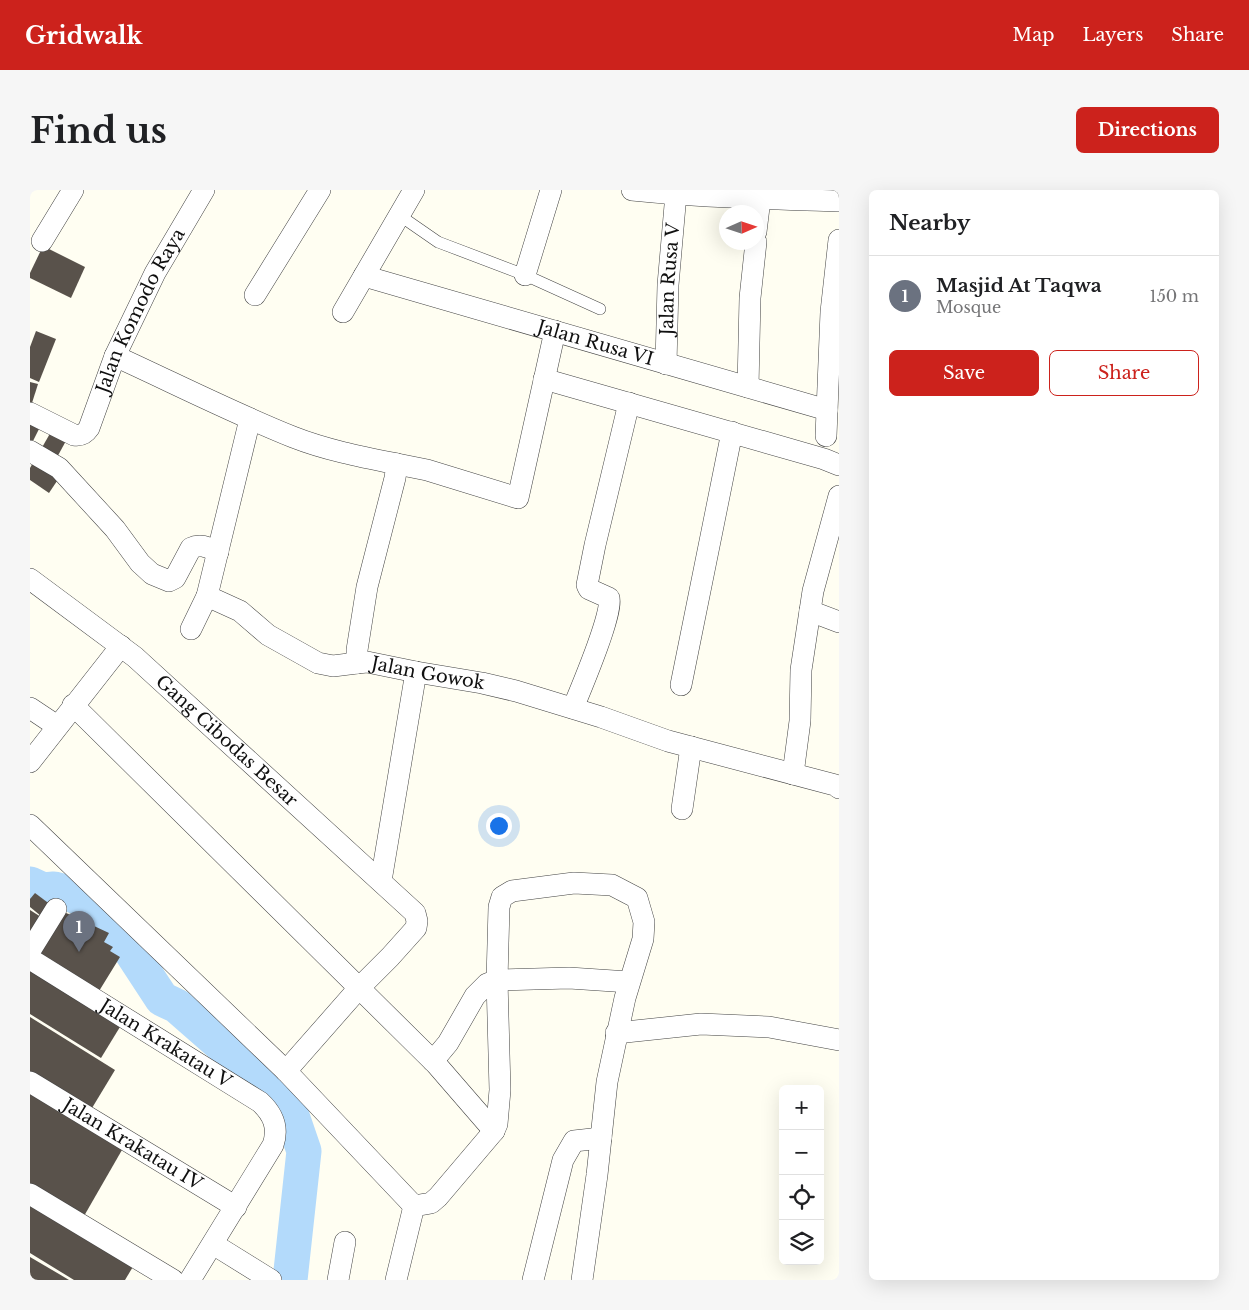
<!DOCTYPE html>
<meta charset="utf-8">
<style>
body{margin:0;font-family:"Libre Baskerville",serif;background:#f6f6f6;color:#202124}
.controls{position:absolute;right:15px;bottom:15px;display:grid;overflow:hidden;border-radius:8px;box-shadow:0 5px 20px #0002}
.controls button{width:45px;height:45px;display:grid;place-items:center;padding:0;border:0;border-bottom:1px solid #e0e0e0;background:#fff;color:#202124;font:25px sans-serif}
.compass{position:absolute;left:689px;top:15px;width:45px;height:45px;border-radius:50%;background:#fff;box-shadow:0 5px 20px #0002;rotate:87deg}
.you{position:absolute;left:468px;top:635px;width:18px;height:18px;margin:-12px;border:4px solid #fff;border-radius:50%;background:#1a73e8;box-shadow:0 0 0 8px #1a73e833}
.badge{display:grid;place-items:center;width:32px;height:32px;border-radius:50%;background:#cc221c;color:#fff;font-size:16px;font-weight:700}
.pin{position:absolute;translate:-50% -41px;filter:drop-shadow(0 1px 2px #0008)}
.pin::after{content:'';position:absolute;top:26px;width:18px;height:15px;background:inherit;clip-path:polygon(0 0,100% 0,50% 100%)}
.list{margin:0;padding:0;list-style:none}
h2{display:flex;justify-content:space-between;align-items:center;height:65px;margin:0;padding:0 20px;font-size:21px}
h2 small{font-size:16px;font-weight:400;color:#757577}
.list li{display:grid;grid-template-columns:32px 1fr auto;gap:15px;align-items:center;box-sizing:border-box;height:80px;padding:0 20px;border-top:1px solid #e0e0e0}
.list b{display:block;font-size:19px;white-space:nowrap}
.list p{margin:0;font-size:16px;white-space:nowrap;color:#757577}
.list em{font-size:16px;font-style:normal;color:#757577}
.actions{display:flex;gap:10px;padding:15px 20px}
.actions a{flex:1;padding:11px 0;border:1px solid #cc221c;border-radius:8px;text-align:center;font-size:18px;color:#cc221c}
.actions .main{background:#cc221c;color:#fff}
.icon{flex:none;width:28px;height:28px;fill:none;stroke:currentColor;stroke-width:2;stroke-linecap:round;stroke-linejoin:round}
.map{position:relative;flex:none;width:809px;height:1090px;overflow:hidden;border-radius:8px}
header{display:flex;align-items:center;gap:30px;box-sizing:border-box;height:70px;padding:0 25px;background:#cc221c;color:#fff}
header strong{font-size:24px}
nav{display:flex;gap:28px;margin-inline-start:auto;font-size:18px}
.intro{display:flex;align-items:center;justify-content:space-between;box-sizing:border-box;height:120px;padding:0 30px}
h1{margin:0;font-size:35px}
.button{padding:12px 22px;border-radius:8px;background:#cc221c;color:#fff;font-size:18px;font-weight:700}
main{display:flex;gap:30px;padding:0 30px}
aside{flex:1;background:#fff;border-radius:8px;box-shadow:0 5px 20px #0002}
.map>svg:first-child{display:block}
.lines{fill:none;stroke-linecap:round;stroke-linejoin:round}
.river{stroke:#b3dafb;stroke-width:35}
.building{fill:#59524b}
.lane-casing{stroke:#434343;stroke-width:12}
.street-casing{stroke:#434343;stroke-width:22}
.lane{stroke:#fff;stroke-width:11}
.street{stroke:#fff;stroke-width:21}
.labels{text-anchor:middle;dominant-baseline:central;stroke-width:5;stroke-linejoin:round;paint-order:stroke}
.street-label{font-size:18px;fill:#101010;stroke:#fff}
</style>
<header>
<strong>Gridwalk</strong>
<nav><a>Map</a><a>Layers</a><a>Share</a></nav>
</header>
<div class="intro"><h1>Find us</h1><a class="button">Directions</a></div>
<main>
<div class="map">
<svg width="809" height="1090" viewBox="0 0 809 1090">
<rect width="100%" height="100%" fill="#fffef2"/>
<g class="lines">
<!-- river -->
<polyline class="river" points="0,694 13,700 24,699 39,703 53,710 66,719 96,754 132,809 147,816 243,900 261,923 274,961 260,1090"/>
</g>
<!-- building -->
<g class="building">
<polygon points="13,56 55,77 41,108 0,88 0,83"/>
<polygon points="6,141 26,149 9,192 0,188 0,157"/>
<polygon points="0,192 8,194 2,213 0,212"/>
<polygon points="0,232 10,237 0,257"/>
<polygon points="22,240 37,249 25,271 10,261"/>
<polygon points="5,269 31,285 19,303 0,290 0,278"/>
<polygon points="5,703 21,715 11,726 0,717 0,709"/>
<polygon points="0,720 11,727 0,744"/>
<polygon points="34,722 79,743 74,752 83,757 80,761 90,767 66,806 1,765"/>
<polygon points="0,773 93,832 71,868 0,824"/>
<polygon points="0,827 85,880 59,923 0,886"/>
<polygon points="0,895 96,953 50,1033 0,1003"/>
<polygon points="0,1011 104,1075 95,1090 44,1090 0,1063"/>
<polygon points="0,1067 29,1084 39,1090 0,1090"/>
</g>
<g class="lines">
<defs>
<polyline id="lane" points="369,25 408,52 495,85 570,119"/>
<g id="street">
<path d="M602,0C671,7 740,9 809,11"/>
<polyline points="726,42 730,9"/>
<polyline points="12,51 43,0"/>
<polyline points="495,85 521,0"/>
<path id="s1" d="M334,86L797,220"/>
<polyline points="225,105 290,0"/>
<polyline points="313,122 384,0"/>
<path id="s2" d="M85,166C144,193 203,223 263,247C296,260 332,267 367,274L365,288L337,397L327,460V473L337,472L386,482L452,493L486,501L571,527L638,551L805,595L809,598"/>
<path id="s3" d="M636,174L638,95L646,4"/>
<polyline points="514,189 794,269 809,275"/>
<polyline points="718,197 720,108 726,52"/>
<path id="s4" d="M0,223L44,245C51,246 55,244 59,238L85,166L125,83L174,0"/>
<polyline points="796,246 801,122 809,50"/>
<path d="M0,261L29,278L85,339L110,373L122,384L139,391L145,388L161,358C171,353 179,358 188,362"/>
<polyline points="367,274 397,280 488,308 525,141"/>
<path id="s5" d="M0,389L105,467L385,723L387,731L386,738L360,767L329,798L256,881"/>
<polyline points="177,406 210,421 238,445 288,473 303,476 327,473"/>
<polyline points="780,421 809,432"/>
<polyline points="161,439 177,406 220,229"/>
<polyline points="651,495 702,242"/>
<polyline points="43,515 406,874 464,941"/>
<polyline points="0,518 27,536"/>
<path d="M543,518C550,501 584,421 579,408L559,399L557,395L565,355L599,213"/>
<polyline points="0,572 91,456"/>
<polyline points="763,584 770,531 771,480 783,401 809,306"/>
<polyline points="652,619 661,557"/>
<polyline points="0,635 256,881 384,1016 401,1013 408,1007 464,941 467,934 470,900 467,790 469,717 472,707 482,701 544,693 582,695 607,708 614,732 613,749 595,808 577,892 567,985 552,1090"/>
<polyline points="351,691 386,482"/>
<polyline points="0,761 26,719"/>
<path id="s6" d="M0,769L230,912C243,924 249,937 243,955L160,1090"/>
<polyline points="586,843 671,834 739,837 809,850"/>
<polyline points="403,871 418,853 445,806 457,794 467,790 539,788 599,792"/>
<path id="s7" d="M0,892L206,1017"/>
<polyline points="0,1004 143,1090"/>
<polyline points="183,1054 241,1090"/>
<polyline points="308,1090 315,1052"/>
<polyline points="366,1090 384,1016"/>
<polyline points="503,1090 533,970 544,951 571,948"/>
</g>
</defs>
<!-- lane casing -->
<use href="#lane" class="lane-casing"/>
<!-- street casing -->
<use href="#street" class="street-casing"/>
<!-- lane -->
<use href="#lane" class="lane"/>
<!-- street -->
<use href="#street" class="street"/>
</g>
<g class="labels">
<!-- street labels -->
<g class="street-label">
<text stroke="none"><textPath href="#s3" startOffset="85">Jalan Rusa V</textPath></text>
<text stroke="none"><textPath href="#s4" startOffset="195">Jalan Komodo Raya</textPath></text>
<text stroke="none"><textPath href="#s1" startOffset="241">Jalan Rusa VI</textPath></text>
<text stroke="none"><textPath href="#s2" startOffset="579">Jalan Gowok</textPath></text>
<text stroke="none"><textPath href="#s5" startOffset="255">Gang Cibodas Besar</textPath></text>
<text stroke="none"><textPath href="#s6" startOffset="160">Jalan Krakatau V</textPath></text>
<text stroke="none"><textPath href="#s7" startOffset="120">Jalan Krakatau IV</textPath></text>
</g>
</g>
</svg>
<div class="controls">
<button>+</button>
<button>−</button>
<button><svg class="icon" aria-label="locate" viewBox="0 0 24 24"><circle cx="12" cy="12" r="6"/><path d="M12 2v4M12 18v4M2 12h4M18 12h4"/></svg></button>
<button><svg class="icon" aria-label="layers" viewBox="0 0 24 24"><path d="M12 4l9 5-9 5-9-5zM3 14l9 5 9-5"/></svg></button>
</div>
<svg class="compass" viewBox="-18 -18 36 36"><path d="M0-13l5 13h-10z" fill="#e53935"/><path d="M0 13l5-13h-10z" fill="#757577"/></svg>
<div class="you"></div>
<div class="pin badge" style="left:49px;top:762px;background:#6b7280">1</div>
</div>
<aside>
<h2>Nearby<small></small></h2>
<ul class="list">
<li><span class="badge" style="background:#6b7280">1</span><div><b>Masjid At Taqwa</b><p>Mosque</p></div><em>150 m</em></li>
</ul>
<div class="actions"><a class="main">Save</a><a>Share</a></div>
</aside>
</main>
